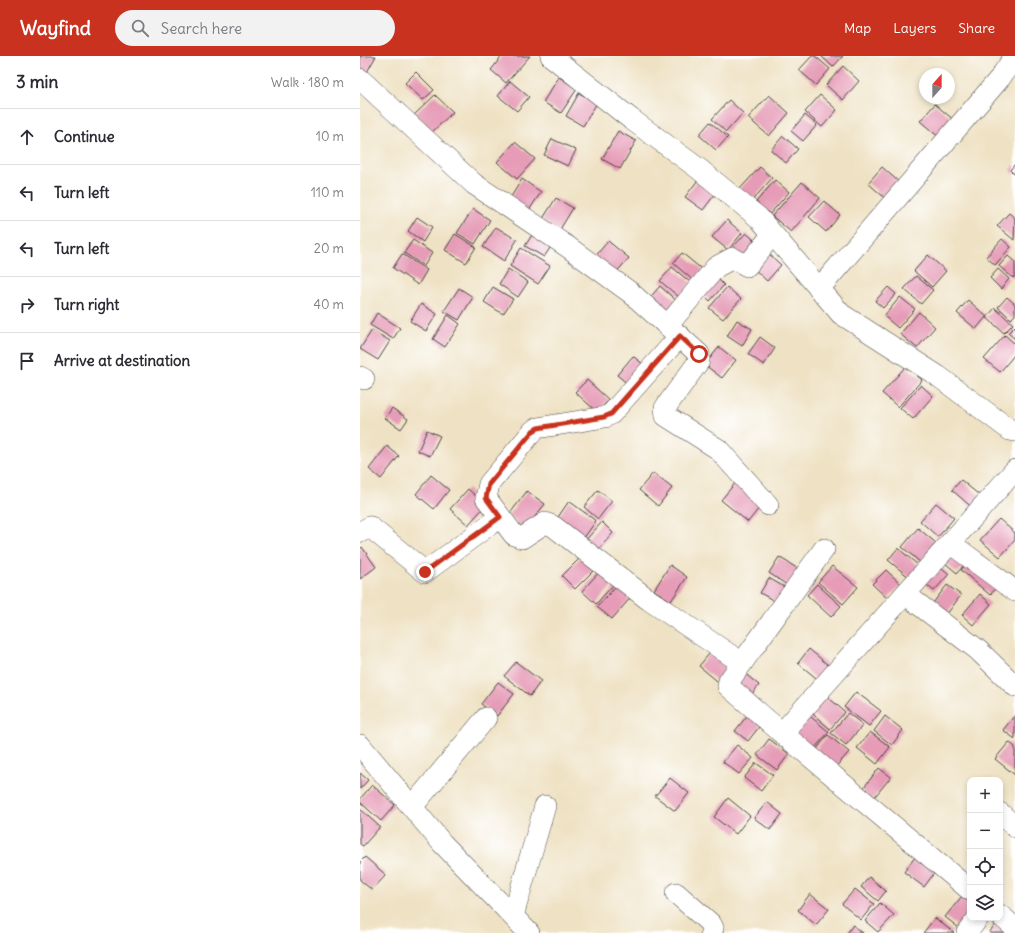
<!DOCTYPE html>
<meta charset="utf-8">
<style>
body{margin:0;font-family:Delius,sans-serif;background:#f2f2f3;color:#2b2b33}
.controls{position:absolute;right:12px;bottom:12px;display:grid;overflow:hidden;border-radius:8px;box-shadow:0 2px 6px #0003}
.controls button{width:36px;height:36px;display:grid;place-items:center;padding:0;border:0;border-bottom:1px solid #e1e1e2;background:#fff;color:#2b2b33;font:20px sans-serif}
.compass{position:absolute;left:559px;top:12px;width:36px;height:36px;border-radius:50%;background:#fff;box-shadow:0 2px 6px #0003;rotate:21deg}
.stop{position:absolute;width:12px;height:12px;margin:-9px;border:3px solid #c8321e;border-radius:50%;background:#fff}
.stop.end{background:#c8321e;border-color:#fff;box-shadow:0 1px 4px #0008}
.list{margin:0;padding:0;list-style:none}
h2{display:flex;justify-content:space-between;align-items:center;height:52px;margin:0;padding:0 16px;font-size:17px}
h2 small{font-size:13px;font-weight:400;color:#7c7c81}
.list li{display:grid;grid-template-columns:26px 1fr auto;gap:12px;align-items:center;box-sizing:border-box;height:56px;padding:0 16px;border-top:1px solid #e1e1e2}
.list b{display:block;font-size:15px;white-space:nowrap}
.list em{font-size:13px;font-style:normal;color:#7c7c81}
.icon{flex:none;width:22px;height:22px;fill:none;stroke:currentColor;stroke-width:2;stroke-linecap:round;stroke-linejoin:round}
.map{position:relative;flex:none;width:655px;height:877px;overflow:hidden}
header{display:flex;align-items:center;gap:24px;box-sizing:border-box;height:56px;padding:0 20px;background:#c8321e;color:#fff}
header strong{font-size:19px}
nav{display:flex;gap:22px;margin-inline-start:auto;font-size:14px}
.search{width:280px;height:36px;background:#f2f2f3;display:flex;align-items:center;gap:10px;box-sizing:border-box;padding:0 14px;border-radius:22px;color:#7c7c81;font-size:15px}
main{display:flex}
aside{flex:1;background:#fff}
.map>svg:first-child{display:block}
.building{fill:#e69cb7}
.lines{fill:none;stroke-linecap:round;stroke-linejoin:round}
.minor-casing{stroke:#484642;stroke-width:22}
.minor{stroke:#fff;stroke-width:21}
.route{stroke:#c8321e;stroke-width:5}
</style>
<header>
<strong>Wayfind</strong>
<div class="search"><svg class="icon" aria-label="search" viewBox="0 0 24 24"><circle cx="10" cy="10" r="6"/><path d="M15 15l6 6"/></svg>Search here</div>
<nav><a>Map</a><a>Layers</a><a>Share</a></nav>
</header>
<main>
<aside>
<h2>3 min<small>Walk · 180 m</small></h2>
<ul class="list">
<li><svg class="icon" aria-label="ahead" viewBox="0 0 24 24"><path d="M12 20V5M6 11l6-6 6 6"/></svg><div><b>Continue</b></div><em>10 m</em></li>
<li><svg class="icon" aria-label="left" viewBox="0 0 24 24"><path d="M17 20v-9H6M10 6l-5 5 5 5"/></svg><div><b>Turn left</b></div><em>110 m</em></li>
<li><svg class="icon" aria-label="left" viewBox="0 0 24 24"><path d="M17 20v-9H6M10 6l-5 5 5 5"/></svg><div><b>Turn left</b></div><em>20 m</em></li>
<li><svg class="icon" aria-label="right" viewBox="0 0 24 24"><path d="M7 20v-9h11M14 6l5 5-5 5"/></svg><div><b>Turn right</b></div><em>40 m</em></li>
<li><svg class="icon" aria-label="arrive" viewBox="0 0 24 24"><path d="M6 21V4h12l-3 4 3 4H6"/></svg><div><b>Arrive at destination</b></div></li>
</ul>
</aside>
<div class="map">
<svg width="655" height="877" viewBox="0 0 655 877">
<rect width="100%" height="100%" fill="#fff"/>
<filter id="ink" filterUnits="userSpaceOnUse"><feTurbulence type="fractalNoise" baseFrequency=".025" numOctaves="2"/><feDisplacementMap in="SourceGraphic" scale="8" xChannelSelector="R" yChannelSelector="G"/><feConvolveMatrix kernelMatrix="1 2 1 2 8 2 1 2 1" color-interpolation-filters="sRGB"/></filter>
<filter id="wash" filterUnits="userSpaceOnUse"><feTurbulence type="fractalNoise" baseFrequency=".012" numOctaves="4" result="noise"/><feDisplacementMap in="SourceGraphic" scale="16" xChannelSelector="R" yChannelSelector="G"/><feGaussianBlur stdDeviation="0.9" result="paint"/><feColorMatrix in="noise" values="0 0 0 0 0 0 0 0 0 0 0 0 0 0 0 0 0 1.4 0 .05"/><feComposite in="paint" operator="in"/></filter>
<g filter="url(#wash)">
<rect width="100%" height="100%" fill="#efe2c4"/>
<g id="blocks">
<!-- building -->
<g class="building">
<polygon points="0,0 16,0 7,16 0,12"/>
<polygon points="142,0 170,0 146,27 131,14"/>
<polygon points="452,0 455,0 470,13 456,29 439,14"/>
<polygon points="461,0 483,0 473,11"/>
<polygon points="483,10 499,25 483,44 466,29"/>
<polygon points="56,16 74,34 63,44 45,27"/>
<polygon points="199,21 217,33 201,57 183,46"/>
<polygon points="150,25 169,41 157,55 138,40"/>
<polygon points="219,37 237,47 223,70 206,60"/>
<polygon points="75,39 93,56 70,78 52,61"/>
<polygon points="409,39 429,57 409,80 388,62"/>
<polygon points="460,39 477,54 462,71 445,56"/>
<polygon points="369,44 383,57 366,76 352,63"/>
<polygon points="575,48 596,66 581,83 560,65"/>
<polygon points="445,59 457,69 443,85 431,75"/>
<polygon points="350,66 368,81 356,94 339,79"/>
<polygon points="258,75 276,85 260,113 242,103"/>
<polygon points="423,80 438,93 426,107 411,94"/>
<polygon points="192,83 216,94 208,110 184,99"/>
<polygon points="155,86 175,103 157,123 137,106"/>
<polygon points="655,108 655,119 650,114"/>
<polygon points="400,111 412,122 391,146 378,135"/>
<polygon points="522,111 540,127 526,143 508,127"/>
<polygon points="341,120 359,133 343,154 325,141"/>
<polygon points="162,123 181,136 168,156 149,144"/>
<polygon points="415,124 429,136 410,158 396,146"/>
<polygon points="442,126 460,142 431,176 412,160"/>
<polygon points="196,142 213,152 199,175 182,164"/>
<polygon points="464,145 480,159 466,176 449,161"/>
<polygon points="113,153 130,164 115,188 97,177"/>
<polygon points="649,157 655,162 654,184 637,170"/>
<polygon points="57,161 72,171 63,186 48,175"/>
<polygon points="367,164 382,177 368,194 352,181"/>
<polygon points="136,171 157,184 144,205 123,191"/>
<polygon points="175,174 194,186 184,201 165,190"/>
<polygon points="386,177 400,189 386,205 372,192"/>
<polygon points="95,178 116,191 106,207 85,194"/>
<polygon points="642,183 651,191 635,209 626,201"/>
<polygon points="53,184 72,197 64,210 44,197"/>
<polygon points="248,185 269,202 253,220 233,203"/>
<polygon points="161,192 190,210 178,228 150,210"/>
<polygon points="407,196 421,209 407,225 393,212"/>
<polygon points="322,197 344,215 335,226 313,207"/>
<polygon points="42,198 67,214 58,229 33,212"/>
<polygon points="568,199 586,215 572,231 554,215"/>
<polygon points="648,200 655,206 655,220 653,222 639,210"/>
<polygon points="312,211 331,227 319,241 300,225"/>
<polygon points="148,213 168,226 158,241 139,228"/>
<polygon points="638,213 649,223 641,233 630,222"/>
<polygon points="354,219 364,229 350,245 340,235"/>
<polygon points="556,220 573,234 561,248 544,233"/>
<polygon points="300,230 319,247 306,261 287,245"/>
<polygon points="133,231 153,243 143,258 124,246"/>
<polygon points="367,231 381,243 363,263 349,252"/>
<polygon points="528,231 536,238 523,252 515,245"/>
<polygon points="99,232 113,241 99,264 84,255"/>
<polygon points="540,241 555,253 538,272 524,260"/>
<polygon points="647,241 655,248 655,259 651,263 638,251"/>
<polygon points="608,244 627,261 635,252 653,268 644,277 626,261 616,273 597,257"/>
<polygon points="61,248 77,258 66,275 50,265"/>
<polygon points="559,256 575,271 557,292 540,278"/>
<polygon points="17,257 40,272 33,283 10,269"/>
<polygon points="88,259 100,268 85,291 73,283"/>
<polygon points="377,264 392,273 382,290 367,280"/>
<polygon points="655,270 655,283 648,277"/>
<polygon points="12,274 30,285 18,304 0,293"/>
<polygon points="645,279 655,288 655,298 640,316 624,303"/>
<polygon points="400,281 415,292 404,309 388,298"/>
<polygon points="359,291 376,304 362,322 345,309"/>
<polygon points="273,300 285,310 269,329 257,319"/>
<polygon points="546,310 562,324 538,351 522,337"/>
<polygon points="227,324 249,344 237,356 215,336"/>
<polygon points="561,329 573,340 553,363 540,352"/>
<polygon points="32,352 48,363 41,373 25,362"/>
<polygon points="67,374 80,380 70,400 58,395"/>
<polygon points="27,390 39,400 21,423 9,413"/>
<polygon points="293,417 312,432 298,450 279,434"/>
<polygon points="71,419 89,434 74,453 56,438"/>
<polygon points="601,424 624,443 615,454 592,434"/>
<polygon points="376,426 403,447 388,466 361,444"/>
<polygon points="108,433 126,449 108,469 90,453"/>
<polygon points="238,434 252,445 238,463 224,451"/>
<polygon points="167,435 185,448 165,473 148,460"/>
<polygon points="209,445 236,465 223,483 196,464"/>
<polygon points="576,447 594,462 578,481 560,465"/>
<polygon points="639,463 655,477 655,484 640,501 620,484"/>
<polygon points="242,466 253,477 236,496 224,486"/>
<polygon points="558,472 576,487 560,506 542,491"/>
<polygon points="2,491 16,511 0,523 0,493"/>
<polygon points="538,492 560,511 550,522 528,504"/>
<polygon points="617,495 647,520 630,539 601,514"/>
<polygon points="613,499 597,517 579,502"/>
<polygon points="222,500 235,513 215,533 202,520"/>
<polygon points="419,501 440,514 430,531 409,517"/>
<polygon points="575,506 589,518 574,535 560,524"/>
<polygon points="310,509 327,521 311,545 294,534"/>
<polygon points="472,510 498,531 483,548 458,526"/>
<polygon points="526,514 541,528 528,543 512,528"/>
<polygon points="240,515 254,528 236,548 222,535"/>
<polygon points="409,522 429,534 420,548 400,537"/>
<polygon points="258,528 272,540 252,563 237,551"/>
<polygon points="457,528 481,550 471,561 447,539"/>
<polygon points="587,529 601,539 587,558 573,547"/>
<polygon points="620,538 631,548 613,569 602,559"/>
<polygon points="354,592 377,611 362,629 339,610"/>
<polygon points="449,593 473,613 462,627 438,607"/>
<polygon points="156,606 181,625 170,640 144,620"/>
<polygon points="383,616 399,629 389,642 372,628"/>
<polygon points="138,626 154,638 137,660 121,648"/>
<polygon points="462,636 485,656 470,673 447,653"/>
<polygon points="496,636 521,655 509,670 484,651"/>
<polygon points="390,656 403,666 388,685 375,675"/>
<polygon points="445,656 469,676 452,695 429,675"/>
<polygon points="488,657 503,669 486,689 471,677"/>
<polygon points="655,659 655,683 643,674"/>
<polygon points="525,660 543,674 532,689 514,675"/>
<polygon points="510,676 530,691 517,708 497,692"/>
<polygon points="468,679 489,696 474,713 454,696"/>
<polygon points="409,683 429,698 417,714 397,699"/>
<polygon points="649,686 655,691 655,719 635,703"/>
<polygon points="377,689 393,702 379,718 363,706"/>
<polygon points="396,707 413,719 401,735 384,722"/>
<polygon points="519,712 531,721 512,744 501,735"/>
<polygon points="0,717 8,724 0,733"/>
<polygon points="310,722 329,737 315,755 295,740"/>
<polygon points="12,729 35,749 21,765 0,746 0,743"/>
<polygon points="368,742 390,760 376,778 354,761"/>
<polygon points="407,746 422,758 410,774 394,762"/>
<polygon points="0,753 20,771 3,790 0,788"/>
<polygon points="558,797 578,812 564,831 544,816"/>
<polygon points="5,801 26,819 12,834 0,824 0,806"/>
<polygon points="509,821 526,835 518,845 501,831"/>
<polygon points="495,833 514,848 501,864 482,848"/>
<polygon points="450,838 469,853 456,869 438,854"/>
<polygon points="602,840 610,846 610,862 603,875 585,861"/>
<polygon points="520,847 534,859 518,876 505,865"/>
<polygon points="575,862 594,877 563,877"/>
<polygon points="637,867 651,877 629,877"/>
<polygon points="493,869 503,877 487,877"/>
</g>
</g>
</g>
<g filter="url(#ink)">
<use href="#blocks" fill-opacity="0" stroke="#484642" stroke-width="1"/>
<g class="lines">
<defs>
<g id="minor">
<polyline points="191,0 271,63 339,113 399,162 481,258 578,320 650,374 655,375"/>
<polyline points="0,23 114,128 208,191 271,237 339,298 339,305 305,352 306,360 358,393 408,449"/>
<polyline points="459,233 640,22 655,0"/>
<polyline points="308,269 356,211 373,202 387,210 412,179"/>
<polyline points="320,280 251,358 245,361 177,372 173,375 129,428 126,442 154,479 162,482 185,467 193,470 289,544 382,607"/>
<polyline points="0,321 4,323"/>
<polyline points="0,476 10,471 65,516 140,461"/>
<polyline points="590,487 655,535"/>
<polyline points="464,493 369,625 368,630 422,677 610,834"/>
<polyline points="545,538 618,594 655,630"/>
<polyline points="422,677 655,414"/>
<polyline points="0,689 82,787 169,877"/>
<polyline points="52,751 126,662"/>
<polyline points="640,757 655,771"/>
<polyline points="316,837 351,868 353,872 351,877"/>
<polyline points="640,859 655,872"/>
<polyline points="153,860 185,750"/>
<polyline points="607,877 618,862"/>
</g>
</defs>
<!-- minor casing -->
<use href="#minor" class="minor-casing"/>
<!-- minor -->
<use href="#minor" class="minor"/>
</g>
</g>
<g class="lines" filter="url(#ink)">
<!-- route -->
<polyline class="route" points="65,516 140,461 126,442 129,428 173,375 178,372 244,361 251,358 320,280 339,298"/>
</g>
</svg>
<div class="controls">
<button>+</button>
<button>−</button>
<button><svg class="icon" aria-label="locate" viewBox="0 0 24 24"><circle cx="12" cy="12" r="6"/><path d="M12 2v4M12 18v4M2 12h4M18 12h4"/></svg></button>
<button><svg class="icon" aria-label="layers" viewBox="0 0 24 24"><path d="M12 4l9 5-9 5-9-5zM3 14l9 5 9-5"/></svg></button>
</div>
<svg class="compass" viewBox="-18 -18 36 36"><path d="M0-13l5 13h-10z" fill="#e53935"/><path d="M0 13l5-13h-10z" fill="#7c7c81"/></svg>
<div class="stop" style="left:339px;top:298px"></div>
<div class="stop end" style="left:65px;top:516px"></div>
</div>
</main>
